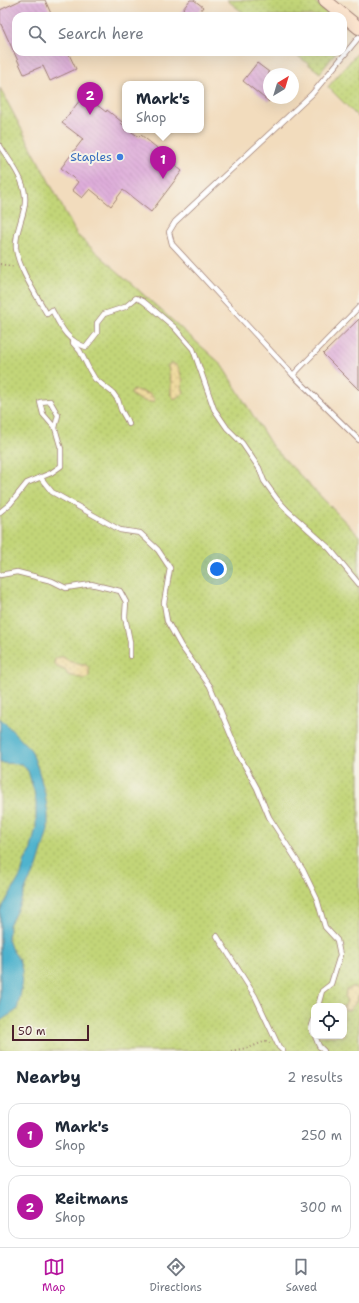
<!DOCTYPE html>
<style>
body{margin:0;font-family:"Shantell Sans",sans-serif;background:#f2f2f3;color:#1f2937}
.controls{position:absolute;right:12px;bottom:12px;display:grid;overflow:hidden;border-radius:8px;box-shadow:0 4px 16px #0002}
.controls button{width:36px;height:36px;display:grid;place-items:center;padding:0;border:0;border-bottom:1px solid #e0e1e3;background:#fff;color:#1f2937;font:20px sans-serif}
.compass{position:absolute;left:263px;top:68px;width:36px;height:36px;border-radius:50%;background:#fff;box-shadow:0 4px 16px #0002;rotate:38deg}
.scale{position:absolute;left:12px;bottom:10px;width:77px;box-sizing:border-box;padding-left:4px;border:2px solid #4a1f2b;border-top:0;font-size:11px;line-height:14px;white-space:nowrap;color:#4a1f2b;-webkit-text-stroke:3px #f7f3e8;paint-order:stroke}
.you{position:absolute;left:217px;top:569px;width:14px;height:14px;margin:-10px;border:3px solid #fff;border-radius:50%;background:#1a73e8;box-shadow:0 0 0 6px #1a73e833}
.badge{display:grid;place-items:center;width:26px;height:26px;border-radius:50%;background:#b5179e;color:#fff;font-size:13px;font-weight:700}
.pin{position:absolute;translate:-50% -33px;filter:drop-shadow(0 1px 2px #0008)}
.pin::after{content:'';position:absolute;top:21px;width:14px;height:12px;background:inherit;clip-path:polygon(0 0,100% 0,50% 100%)}
.popup{position:absolute;left:122px;top:81px;width:82px;height:52px;box-sizing:border-box;display:grid;place-content:center;border-radius:8px;background:#fff;filter:drop-shadow(0 1px 3px #0005);font-size:13px;white-space:nowrap;color:#747a83}
.popup b{font-size:15px;color:#1f2937}
.popup::after{content:'';position:absolute;left:50%;top:100%;margin-left:-8px;border:8px solid transparent;border-top-color:#fff}
.list{margin:0;padding:0;list-style:none}
h2{display:flex;justify-content:space-between;align-items:center;height:52px;margin:0;padding:0 16px;font-size:17px}
h2 small{font-size:13px;font-weight:400;color:#747a83}
.list li{display:grid;grid-template-columns:26px 1fr auto;gap:12px;align-items:center;box-sizing:border-box;height:64px;margin:0 8px 8px;padding:0 8px;border:1px solid #e0e1e3;border-radius:12px}
.list b{display:block;font-size:15px;white-space:nowrap}
.list p{margin:0;font-size:13px;white-space:nowrap;color:#747a83}
.list em{font-size:13px;font-style:normal;color:#747a83}
.icon{flex:none;width:22px;height:22px;fill:none;stroke:currentColor;stroke-width:2;stroke-linecap:round;stroke-linejoin:round}
.map{position:relative;flex:none;width:359px;height:1051px;overflow:hidden}
.search{position:absolute;background:#fff;box-shadow:0 4px 16px #0002;left:12px;right:12px;top:12px;height:44px;display:flex;align-items:center;gap:10px;box-sizing:border-box;padding:0 14px;border-radius:12px;color:#747a83;font-size:15px}
.sheet{height:196px;background:#fff}
nav{display:flex;justify-content:space-around;align-items:center;box-sizing:border-box;height:56px;border-top:1px solid #e0e1e3;background:#fff;font-size:11px;color:#747a83}
nav a{display:grid;justify-items:center;gap:2px}
nav .on{color:#b5179e}
.map>svg:first-child{display:block}
.grass{fill:url(#grass-dots);stroke:#867a52;fill-rule:evenodd}
.sand{fill:url(#sand-dots);stroke:#9c7c64}
.water{fill:#4fb3ce;stroke:#4c697c}
.building{fill:url(#building-back-hatch)}
.lines{fill:none;stroke-linecap:round;stroke-linejoin:round}
.service-casing{stroke:#9e7e74;stroke-width:6}
.secondary-casing{stroke:#9e7e74;stroke-width:14}
.path{stroke:#9e7e74;stroke-width:2;stroke-dasharray:1 3;stroke-linecap:butt}
.service{stroke:#fff;stroke-width:4.5}
.secondary{stroke:#fce5cf;stroke-width:12}
.shop-dot{fill:#3f7fe0;stroke:#f7f3e8;stroke-width:1.5}
.labels{text-anchor:middle;dominant-baseline:central;stroke-width:4;stroke-linejoin:round;paint-order:stroke}
.shop-label{font-size:12px;fill:#366cbe;stroke:#f7f3e8;text-anchor:end}
</style>
<div class="map">
<svg width="359" height="1051" viewBox="0 0 359 1051">
<defs>
<pattern id="grass-dots" width="8" height="8" patternUnits="userSpaceOnUse"><rect width="8" height="8" fill="#c2d578"/><path d="M2 2h.1M6 6h.1" fill="none" stroke="#a8b668" stroke-width="1.8" stroke-linecap="round"/></pattern>
<pattern id="sand-dots" width="8" height="8" patternUnits="userSpaceOnUse"><rect width="8" height="8" fill="#eeda9e"/><path d="M2 2h.1M6 6h.1" fill="none" stroke="#cebb88" stroke-width="1.8" stroke-linecap="round"/></pattern>
<pattern id="building-back-hatch" width="6" height="6" patternUnits="userSpaceOnUse"><rect width="6" height="6" fill="#deadda"/><path d="M-1 5l2 2M0 0l6 6M5-1l2 2" fill="none" stroke="#c094bb"/></pattern>
</defs>
<rect width="100%" height="100%" fill="#f7f3e8"/>
<filter id="ink" filterUnits="userSpaceOnUse"><feTurbulence type="fractalNoise" baseFrequency=".025" numOctaves="2"/><feDisplacementMap in="SourceGraphic" scale="8" xChannelSelector="R" yChannelSelector="G"/><feConvolveMatrix kernelMatrix="1 2 1 2 8 2 1 2 1" color-interpolation-filters="sRGB"/></filter>
<filter id="wash" filterUnits="userSpaceOnUse"><feTurbulence type="fractalNoise" baseFrequency=".012" numOctaves="4" result="noise"/><feDisplacementMap in="SourceGraphic" scale="16" xChannelSelector="R" yChannelSelector="G"/><feGaussianBlur stdDeviation="0.9" result="paint"/><feColorMatrix in="noise" values="0 0 0 0 0 0 0 0 0 0 0 0 0 0 0 0 0 1.4 0 .05"/><feComposite in="paint" operator="in"/></filter>
<g filter="url(#wash)">
<rect width="100%" height="100%" fill="#f2dcbd"/>
<!-- grass -->
<g class="grass">
<polygon points="227,0 313,0 332,16 247,16"/>
<polygon points="359,51 359,118 328,87"/>
<polygon points="293,52 336,52 320,73"/>
<path d="M0,88L77,235L221,364L272,446L359,536V1051H0ZM314,1006H344V1036H314Z"/>
</g>
<!-- sand -->
<g class="sand">
<path d="M172,363C183,368 178,372 183,380L182,388L184,391L183,394L174,399L171,395V381L169,379C171,374 168,370 168,365Z"/>
<path d="M135,390L150,394L155,400L152,402C145,402 136,399 131,394L132,391Z"/>
<path d="M59,657H63C70,662 77,665 86,665L89,668V676L86,679L68,675L65,669L58,668L54,664L55,659Z"/>
<path d="M353,987L359,989C359,997 356,1005 349,1010H346L344,1008L347,1001L345,997L346,990Z"/>
</g>
<!-- water -->
<polygon class="water" points="0,718 31,750 38,769 45,794 48,815 48,830 37,867 28,883 17,910 9,925 8,939 11,948 19,960 22,970 21,992 17,1010 0,1021 0,911 21,875 25,860 30,853 36,828 36,802 34,791 28,771 22,764 0,763"/>
<g id="blocks">
<!-- building -->
<g class="building">
<polygon points="21,0 45,0 52,16 16,16 16,52 68,52 76,69 50,81 43,66 24,74 0,22 0,10"/>
<polygon points="190,0 194,0 203,7 196,16 184,16 180,13"/>
<polygon points="257,63 269,72 269,102 243,81"/>
<polygon points="84,95 106,112 107,110 122,122 121,123 125,127 125,130 129,130 139,137 141,135 177,164 176,166 182,171 151,212 123,190 111,206 90,189 82,198 72,190 78,182 61,168 83,139 62,123"/>
<polygon points="359,319 359,390 323,354"/>
</g>
</g>
</g>
<g filter="url(#ink)">
<use href="#blocks" fill-opacity="0" stroke="#9e7e74" stroke-width="1"/>
<g class="lines">
<defs>
<g id="service">
<polyline points="359,37 312,94 175,222 169,232 172,244 293,375 359,307"/>
<path d="M0,146C12,165 30,185 24,209C21,223 15,234 16,248C18,268 37,296 47,314L52,310C61,327 67,341 86,347L97,333V323L104,314L125,307L136,298L143,301L154,310L174,327L193,349L214,409L227,428L242,443L259,468L264,481L277,499L288,511L329,548L359,584"/>
<polyline points="73,343 80,351 89,369 95,379 113,393 118,400 121,410 129,424"/>
<polyline points="293,375 359,440"/>
<polyline points="40,477 52,492 104,521 120,530 140,533 158,550 170,568 164,603 167,621 181,646 210,686 240,757 257,788 269,817 303,870 317,899 325,927 337,940 340,955 331,984 322,991 318,1006"/>
<polyline points="0,512 10,504 27,483 51,473 61,466 61,449 55,428 43,414 40,402 50,401 58,415 55,428"/>
<polyline points="0,575 17,572 52,581 66,588 91,584 120,591 126,602 125,617 130,642 130,656"/>
<polyline points="217,936 255,996 279,1047 283,1051"/>
<polyline points="314,1019 311,1029 314,1035"/>
<polyline points="315,1036 319,1046 324,1051"/>
</g>
<polyline id="secondary" points="325,0 359,28"/>
</defs>
<!-- service casing -->
<use href="#service" class="service-casing"/>
<!-- secondary casing -->
<use href="#secondary" class="secondary-casing"/>
<!-- path -->
<g class="path">
<polyline points="0,264 15,267"/>
<polyline points="231,1051 251,1047 266,1041 270,1043"/>
</g>
<!-- service -->
<use href="#service" class="service"/>
<!-- secondary -->
<use href="#secondary" class="secondary"/>
</g>
</g>
<!-- markers -->
<circle class="shop-dot" cx="120" cy="157" r="4"/>
<g class="labels">
<!-- shop labels -->
<g class="shop-label">
<text x="112" y="157">Staples</text>
</g>
</g>
</svg>
<div class="controls">
<button><svg class="icon" aria-label="locate" viewBox="0 0 24 24"><circle cx="12" cy="12" r="6"/><path d="M12 2v4M12 18v4M2 12h4M18 12h4"/></svg></button>
</div>
<svg class="compass" viewBox="-18 -18 36 36"><path d="M0-13l5 13h-10z" fill="#e53935"/><path d="M0 13l5-13h-10z" fill="#747a83"/></svg>
<div class="scale">50 m</div>
<div class="you"></div>
<div class="pin badge" style="left:163px;top:179px">1</div>
<div class="popup"><b>Mark's</b>Shop</div>
<div class="pin badge" style="left:90px;top:115px">2</div>
<div class="search"><svg class="icon" aria-label="search" viewBox="0 0 24 24"><circle cx="10" cy="10" r="6"/><path d="M15 15l6 6"/></svg>Search here</div>
</div>
<section class="sheet">
<h2>Nearby<small>2 results</small></h2>
<ul class="list">
<li><span class="badge">1</span><div><b>Mark's</b><p>Shop</p></div><em>250 m</em></li>
<li><span class="badge">2</span><div><b>Reitmans</b><p>Shop</p></div><em>300 m</em></li>
</ul>
</section>
<nav>
<a class="on"><svg class="icon" aria-label="map" viewBox="0 0 24 24"><path d="M3 6l6-2 6 2 6-2v14l-6 2-6-2-6 2zM9 4v14M15 6v14"/></svg>Map</a>
<a><svg class="icon" aria-label="directions" viewBox="0 0 24 24"><path d="M12 3l9 9-9 9-9-9zM9 14v-3h6M13 9l2 2-2 2"/></svg>Directions</a>
<a><svg class="icon" aria-label="saved" viewBox="0 0 24 24"><path d="M7 4h10v16l-5-4-5 4z"/></svg>Saved</a>
</nav>
